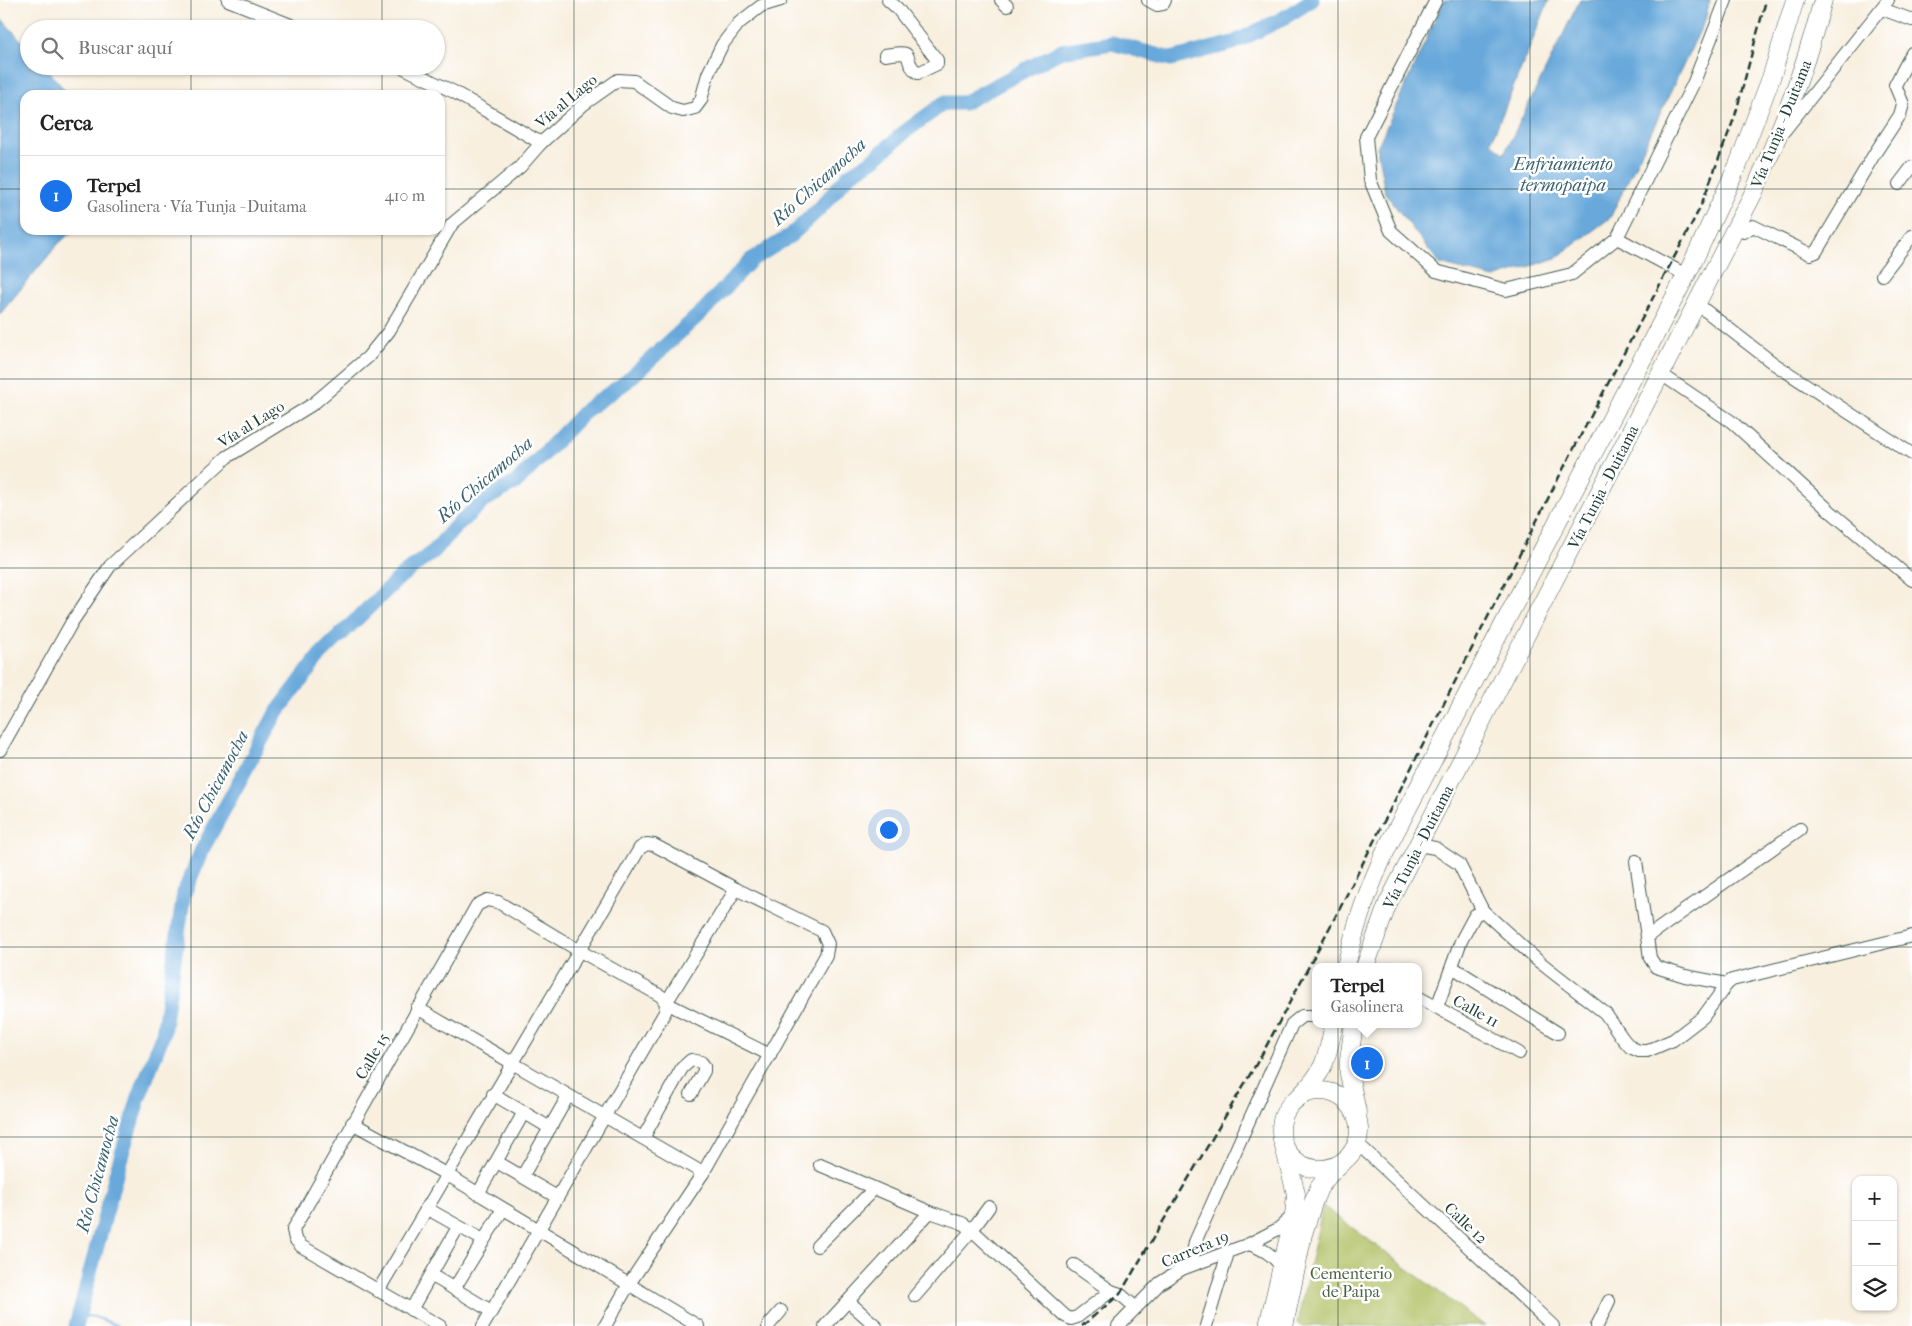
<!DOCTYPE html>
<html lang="es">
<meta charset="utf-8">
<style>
body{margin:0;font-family:"IM FELL French Canon",serif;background:#f2f2f2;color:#222}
.controls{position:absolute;right:15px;bottom:15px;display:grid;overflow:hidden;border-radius:10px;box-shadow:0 1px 4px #0004}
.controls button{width:45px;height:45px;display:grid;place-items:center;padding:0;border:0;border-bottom:1px solid #e0e0e0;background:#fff;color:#222;font:25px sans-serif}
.you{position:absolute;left:888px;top:829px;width:18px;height:18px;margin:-12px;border:4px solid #fff;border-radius:50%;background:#1a73e8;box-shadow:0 0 0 8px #1a73e833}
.badge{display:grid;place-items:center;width:32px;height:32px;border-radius:50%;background:#1a73e8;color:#fff;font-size:16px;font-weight:700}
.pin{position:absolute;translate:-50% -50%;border:2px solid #fff;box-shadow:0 1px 5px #0006}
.popup{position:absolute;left:1312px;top:963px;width:110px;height:65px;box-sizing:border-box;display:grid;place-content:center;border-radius:10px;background:#fff;filter:drop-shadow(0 1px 4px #0005);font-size:16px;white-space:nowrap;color:#767676}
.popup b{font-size:19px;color:#222}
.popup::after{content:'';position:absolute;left:50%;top:100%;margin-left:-10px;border:10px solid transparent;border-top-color:#fff}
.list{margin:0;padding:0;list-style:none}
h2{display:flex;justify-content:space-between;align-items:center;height:65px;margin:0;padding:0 20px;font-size:21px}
h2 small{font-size:16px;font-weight:400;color:#767676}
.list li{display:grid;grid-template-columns:32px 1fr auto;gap:15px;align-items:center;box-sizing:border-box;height:80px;padding:0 20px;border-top:1px solid #e0e0e0}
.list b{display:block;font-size:19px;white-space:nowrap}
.list p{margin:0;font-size:16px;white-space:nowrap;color:#767676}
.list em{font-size:16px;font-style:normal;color:#767676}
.icon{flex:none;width:28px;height:28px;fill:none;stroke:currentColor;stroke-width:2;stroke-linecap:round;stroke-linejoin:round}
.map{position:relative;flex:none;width:1912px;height:1326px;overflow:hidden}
.search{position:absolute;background:#fff;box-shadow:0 1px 4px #0004;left:20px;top:20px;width:425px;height:55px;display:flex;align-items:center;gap:12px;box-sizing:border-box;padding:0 18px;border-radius:28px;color:#767676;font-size:19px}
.panel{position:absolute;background:#fff;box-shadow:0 1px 4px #0004;left:20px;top:90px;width:425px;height:145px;border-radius:15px}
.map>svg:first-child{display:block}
.green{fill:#b0c063;stroke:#687e4c}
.water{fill:#67a8da;stroke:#437287}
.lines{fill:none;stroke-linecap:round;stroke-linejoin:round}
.stream{stroke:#67a8da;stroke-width:2.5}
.river{stroke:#67a8da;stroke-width:15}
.minor-casing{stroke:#40584e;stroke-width:14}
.highway-casing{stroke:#40584e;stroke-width:19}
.minor{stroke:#fff;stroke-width:12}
.highway{stroke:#fff;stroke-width:18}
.rail{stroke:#1f3d34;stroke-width:2.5;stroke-dasharray:8 4;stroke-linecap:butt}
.grid{fill:none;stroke:#1f3d34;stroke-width:1;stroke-opacity:0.55}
.labels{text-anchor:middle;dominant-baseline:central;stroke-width:5;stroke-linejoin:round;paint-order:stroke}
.street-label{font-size:16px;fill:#1f3d34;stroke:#fff}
.park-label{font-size:16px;fill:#4a6442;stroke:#fff}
.water-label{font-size:18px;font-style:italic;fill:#38626e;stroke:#fff}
</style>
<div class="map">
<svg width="1912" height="1326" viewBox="0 0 1912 1326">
<rect width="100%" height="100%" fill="#fff"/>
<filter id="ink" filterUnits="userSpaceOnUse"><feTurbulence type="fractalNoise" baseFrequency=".02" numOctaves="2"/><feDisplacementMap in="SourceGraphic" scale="10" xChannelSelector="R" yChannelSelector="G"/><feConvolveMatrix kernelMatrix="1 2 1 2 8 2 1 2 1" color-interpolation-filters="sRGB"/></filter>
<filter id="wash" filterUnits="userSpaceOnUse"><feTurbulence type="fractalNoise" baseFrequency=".0096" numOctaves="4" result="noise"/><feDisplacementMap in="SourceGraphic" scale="20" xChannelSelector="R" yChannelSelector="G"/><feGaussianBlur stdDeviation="1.12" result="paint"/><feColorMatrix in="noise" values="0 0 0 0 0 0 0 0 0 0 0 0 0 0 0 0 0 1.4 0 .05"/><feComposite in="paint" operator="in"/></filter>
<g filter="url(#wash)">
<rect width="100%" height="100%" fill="#f8efdf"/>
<!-- green -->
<polygon class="green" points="1323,1206 1485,1326 1300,1326 1297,1323"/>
<!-- water -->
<g class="water">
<polygon points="1444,0 1549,0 1491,142 1504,154 1580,0 1710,0 1705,20 1610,218 1556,258 1494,278 1440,264 1385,193 1377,148"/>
<polygon points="0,17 29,49 29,66 44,66 69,95 25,95 25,230 74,230 59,243 0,314"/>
</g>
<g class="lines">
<!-- stream -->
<polyline class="stream" points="79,1315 95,1317 118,1326"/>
<!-- river -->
<polyline class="river" points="76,1326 117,1170 139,1097 163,1034 184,893 202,850 275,715 320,655 401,576 434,551 457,525 485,500 518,481 587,409 626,382 705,309 751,260 790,236 820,208 849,175 873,160 906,131 944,103 963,103 1061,51 1112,43 1171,59 1233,43 1282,19 1312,0"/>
</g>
</g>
<g filter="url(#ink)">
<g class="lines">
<defs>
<g id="minor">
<polyline points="228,0 301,29"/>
<polyline points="1001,0 1007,6"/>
<polyline points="1148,0 1157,5 1163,4 1165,0"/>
<polyline points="1436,0 1366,137 1370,180 1391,231 1436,271 1506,290 1572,274 1617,238 1694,82 1726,0"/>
<polyline points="1882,9 1912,20"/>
<path d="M885,55C921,49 899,59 918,73L937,64V60L897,8L888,0"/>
<polyline points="400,66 454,92 541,143"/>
<polyline points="1784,131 1888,0"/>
<polyline points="1899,184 1912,167"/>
<polyline points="1735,228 1744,232 1753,226 1810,254 1816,252 1875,153 1900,115 1903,104 1895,85 1912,53"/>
<polyline points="1617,238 1686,275"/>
<polyline points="1882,275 1912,236"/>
<polyline points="1697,304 1773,363 1912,454"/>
<polyline points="1661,374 1732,422 1830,511 1912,580"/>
<polyline points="0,750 72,622 110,566 227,457 313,404 368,357 389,331 452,224 520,167 541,143 584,104 618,80 634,81 672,108 683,111 695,108 701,100 708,74 722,45 739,23 761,6 781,0"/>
<polyline points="1418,845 1435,848 1459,864 1483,911 1537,960 1605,1013 1623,1039 1630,1047 1639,1051 1647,1051 1673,1040 1703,1017 1727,984 1732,980 1912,936"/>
<polyline points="1636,861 1650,958 1656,967 1685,976 1727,984"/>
<polyline points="1647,937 1800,829"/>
<polyline points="1452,967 1558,1033"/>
<polyline points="1418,997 1519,1053"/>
<polyline points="1437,1007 1461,941 1475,915 1483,911"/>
<polyline points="417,1008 703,1173"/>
<polyline points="493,1094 550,1128"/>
<polyline points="352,1123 446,1174 698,1326"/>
<polyline points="643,1138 682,1068 691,1060 701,1062 704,1066 704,1071 691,1094"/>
<polyline points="1357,1143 1553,1326"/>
<polyline points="497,1162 557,1197"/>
<polyline points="820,1165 930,1212 962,1223 972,1230 1065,1316 1071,1319 1077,1317 1111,1291"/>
<polyline points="522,1177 568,1096"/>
<polyline points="478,1194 524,1112"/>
<polyline points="426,1208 483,1240"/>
<path d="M1249,1244C1264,1249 1272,1255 1282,1267"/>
<polyline points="817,1246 874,1189"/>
<polyline points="1074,1265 1111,1291 1120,1294 1135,1307"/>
<polyline points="1191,1265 1195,1242 1292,1024 1302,1016 1316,1016"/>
<polyline points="431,1275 491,1311"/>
<polyline points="454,1289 503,1209"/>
<polyline points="378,1291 640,848 647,844 654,845 736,889 822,931 828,944 826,955 703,1173 629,1284 605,1326"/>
<polyline points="915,1296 972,1230 989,1207"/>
<polyline points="849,1302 876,1326"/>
<polyline points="411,1310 458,1227"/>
<polyline points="440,1326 301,1246 295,1239 293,1230 477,905 487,900 498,902 578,950 661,996 666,1003 770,1055"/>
<polyline points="483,1326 665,1012 666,1003 736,889"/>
<polyline points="768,1326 781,1311"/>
<polyline points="825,1326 930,1212"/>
<polyline points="1118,1326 1160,1283 1182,1269 1249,1244 1278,1229 1294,1215"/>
<polyline points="1206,1326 1228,1253"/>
<polyline points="1597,1326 1609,1301"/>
</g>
<g id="highway">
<path d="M1346,967C1355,924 1370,884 1389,844L1691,266L1738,165L1771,78L1795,0"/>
<path d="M1365,967L1388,903L1753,194C1782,129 1805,69 1823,0"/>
<polyline points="1354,1024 1349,1060 1349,1074 1357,1112"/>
<circle cx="1320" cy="1130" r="39"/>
<path d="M1302,1094C1326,1070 1327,1056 1334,1024"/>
<polyline points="1268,1326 1294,1215 1296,1194 1285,1150"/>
<polyline points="1284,1326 1303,1234 1313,1203 1319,1188 1328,1176 1340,1164"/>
</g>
</defs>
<!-- minor casing -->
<use href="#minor" class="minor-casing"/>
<!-- highway casing -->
<use href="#highway" class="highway-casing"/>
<!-- minor -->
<use href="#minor" class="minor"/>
<!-- highway -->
<use href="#highway" class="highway"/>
<!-- rail -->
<polyline class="rail" points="1082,1326 1120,1294 1261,1056 1339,910 1560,475 1700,208 1735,116 1766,0"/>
</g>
</g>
<!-- grid -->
<path class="grid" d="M191,0V29M382,0V29M574,0V1326M765,0V1326M956,0V1326M1147,0V1326M1338,0V1326M1530,0V1326M1721,0V1326M191,66V95M382,66V95M0,189H25M440,189H1912M191,230V1326M382,230V1326M0,379H1912M0,568H1912M0,758H1912M0,947H1912M0,1137H1912"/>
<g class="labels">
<!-- street labels -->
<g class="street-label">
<text transform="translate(566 101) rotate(-40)">Vía al Lago</text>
<text transform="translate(1781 124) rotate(-68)">Vía Tunja - Duitama</text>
<text transform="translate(251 424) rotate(-32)">Vía al Lago</text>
<text transform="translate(1603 487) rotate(-63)">Vía Tunja - Duitama</text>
<text transform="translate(1418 847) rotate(-63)">Vía Tunja - Duitama</text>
<text transform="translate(1476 1011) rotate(29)">Calle 11</text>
<text transform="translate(372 1056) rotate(-60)">Calle 15</text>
<text transform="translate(1466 1223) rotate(43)">Calle 12</text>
<text transform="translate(1195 1249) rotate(-23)">Carrera 19</text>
</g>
<!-- park labels -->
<g class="park-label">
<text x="1351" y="1273">Cementerio<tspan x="1351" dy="18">de Paipa</tspan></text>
</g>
<!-- water labels -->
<g class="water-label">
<text x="1563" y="164">Enfriamiento<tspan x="1563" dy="21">termopaipa</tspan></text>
<text transform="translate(819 182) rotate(-42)">Río Chicamocha</text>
<text transform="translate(485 480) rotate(-41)">Río Chicamocha</text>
<text transform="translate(216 785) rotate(-62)">Río Chicamocha</text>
<text transform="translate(98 1174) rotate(-75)">Río Chicamocha</text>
</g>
</g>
</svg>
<div class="controls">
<button>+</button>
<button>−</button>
<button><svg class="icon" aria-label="layers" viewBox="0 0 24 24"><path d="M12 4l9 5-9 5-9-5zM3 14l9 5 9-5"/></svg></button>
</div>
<div class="you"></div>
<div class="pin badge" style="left:1367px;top:1063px">1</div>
<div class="popup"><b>Terpel</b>Gasolinera</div>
<div class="search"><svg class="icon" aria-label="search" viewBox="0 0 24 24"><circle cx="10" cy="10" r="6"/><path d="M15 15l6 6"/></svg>Buscar aquí</div>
<section class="panel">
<h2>Cerca<small></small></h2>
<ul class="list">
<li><span class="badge">1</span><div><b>Terpel</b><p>Gasolinera · Vía Tunja - Duitama</p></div><em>410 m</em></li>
</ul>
</section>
</div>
